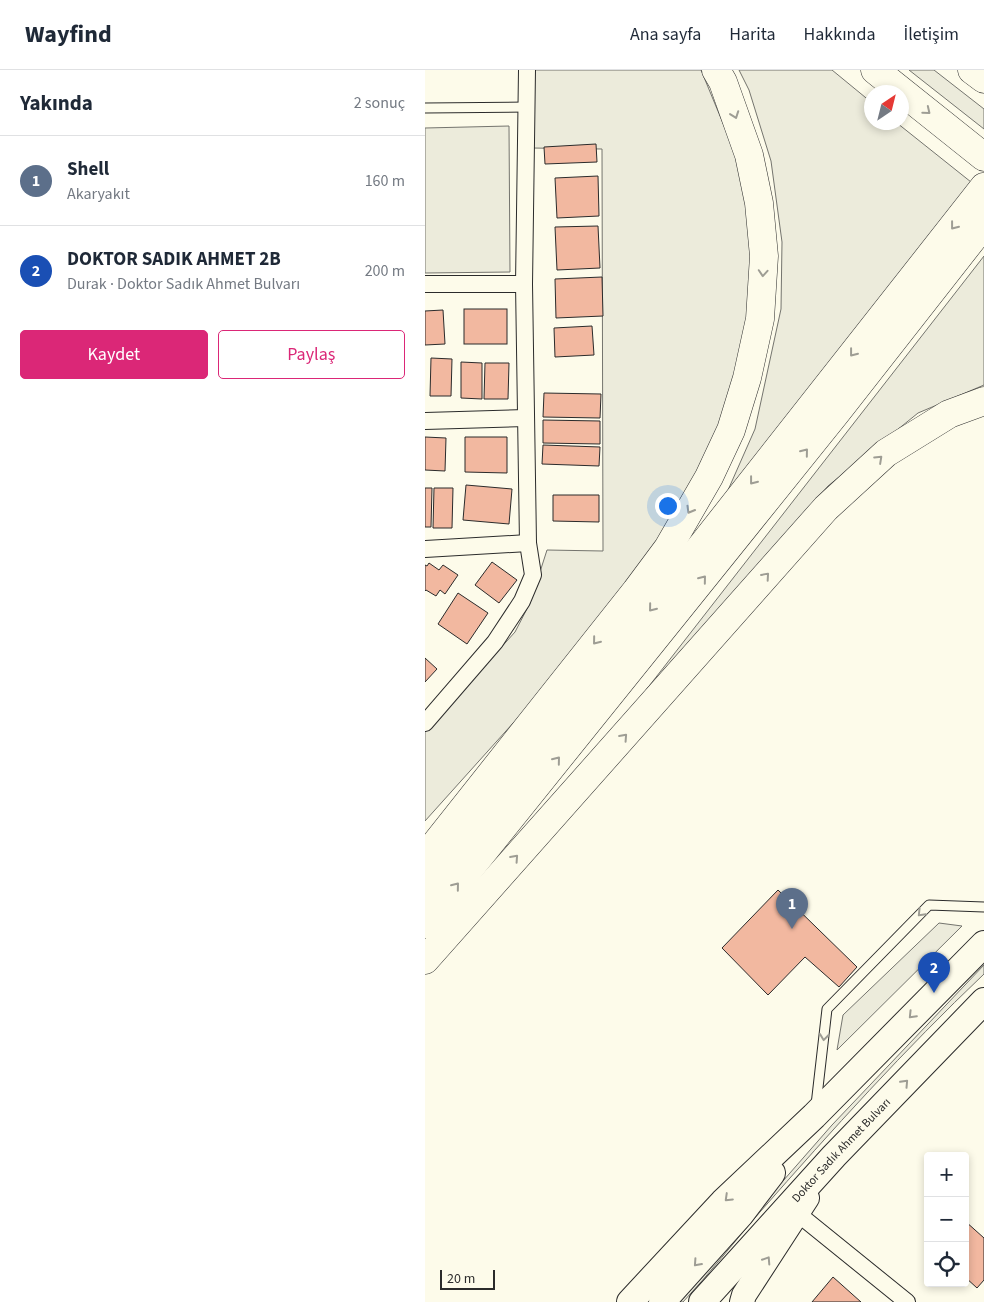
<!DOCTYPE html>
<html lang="tr">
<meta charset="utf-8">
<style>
body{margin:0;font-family:"Source Sans 3",sans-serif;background:#f6f6f7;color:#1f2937}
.controls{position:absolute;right:15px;bottom:15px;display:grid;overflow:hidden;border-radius:5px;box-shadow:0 2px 8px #0003}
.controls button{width:45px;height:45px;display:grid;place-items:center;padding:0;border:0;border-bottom:1px solid #e0e1e3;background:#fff;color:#1f2937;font:25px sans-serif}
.compass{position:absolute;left:439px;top:15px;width:45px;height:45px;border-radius:50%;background:#fff;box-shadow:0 2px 8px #0003;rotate:35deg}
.scale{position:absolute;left:15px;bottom:12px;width:55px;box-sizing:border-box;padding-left:5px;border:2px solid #2b2b2b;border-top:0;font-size:14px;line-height:18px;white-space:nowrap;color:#2b2b2b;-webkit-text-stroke:4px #fdfbea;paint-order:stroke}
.you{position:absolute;left:242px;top:435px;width:18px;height:18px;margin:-12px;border:4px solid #fff;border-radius:50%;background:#1a73e8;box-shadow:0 0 0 8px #1a73e833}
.badge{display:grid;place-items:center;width:32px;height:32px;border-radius:50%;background:#db2777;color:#fff;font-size:16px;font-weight:700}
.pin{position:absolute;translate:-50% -41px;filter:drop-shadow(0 1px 2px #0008)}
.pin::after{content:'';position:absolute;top:26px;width:18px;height:15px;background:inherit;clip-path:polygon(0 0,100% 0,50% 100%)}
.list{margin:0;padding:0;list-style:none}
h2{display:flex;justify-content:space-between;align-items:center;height:65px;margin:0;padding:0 20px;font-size:21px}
h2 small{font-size:16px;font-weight:400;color:#747a83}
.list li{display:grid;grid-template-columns:32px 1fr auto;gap:15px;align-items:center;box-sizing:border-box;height:90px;padding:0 20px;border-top:1px solid #e0e1e3}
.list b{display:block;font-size:19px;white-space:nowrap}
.list p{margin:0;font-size:16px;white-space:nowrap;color:#747a83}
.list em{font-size:16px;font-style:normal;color:#747a83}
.actions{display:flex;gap:10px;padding:15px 20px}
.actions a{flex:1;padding:11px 0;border:1px solid #db2777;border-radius:5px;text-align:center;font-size:18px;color:#db2777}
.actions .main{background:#db2777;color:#fff}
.icon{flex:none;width:28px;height:28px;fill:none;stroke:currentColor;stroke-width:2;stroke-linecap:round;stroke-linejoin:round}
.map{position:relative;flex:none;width:559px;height:1232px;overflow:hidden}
header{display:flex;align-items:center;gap:30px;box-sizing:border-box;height:70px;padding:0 25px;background:#fff;border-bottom:1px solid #e0e1e3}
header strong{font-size:24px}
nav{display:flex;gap:28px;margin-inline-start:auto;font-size:18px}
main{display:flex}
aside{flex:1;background:#fff}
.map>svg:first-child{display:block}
.green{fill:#ecebdb;stroke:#74746e}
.building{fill:#f2b8a0;stroke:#2b2b2b}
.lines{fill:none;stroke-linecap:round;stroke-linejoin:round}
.lane-casing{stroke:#2b2b2b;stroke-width:11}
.street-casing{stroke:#2b2b2b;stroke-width:18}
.secondary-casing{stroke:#2b2b2b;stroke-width:26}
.primary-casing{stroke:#2b2b2b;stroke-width:28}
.highway-casing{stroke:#2b2b2b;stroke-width:29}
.lane{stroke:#fdfbea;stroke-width:9}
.street{stroke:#fdfbea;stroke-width:16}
.secondary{stroke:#fdfbea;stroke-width:24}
.primary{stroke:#fdfbea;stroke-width:26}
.highway{stroke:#fdfbea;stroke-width:28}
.oneway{stroke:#9e9d94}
.labels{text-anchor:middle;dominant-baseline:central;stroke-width:4;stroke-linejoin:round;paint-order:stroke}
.street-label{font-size:12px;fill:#2b2b2b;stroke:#fdfbea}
</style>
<header>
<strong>Wayfind</strong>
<nav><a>Ana sayfa</a><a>Harita</a><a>Hakkında</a><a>İletişim</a></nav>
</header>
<main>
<aside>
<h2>Yakında<small>2 sonuç</small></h2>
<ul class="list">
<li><span class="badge" style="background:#5c6f8a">1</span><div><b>Shell</b><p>Akaryakıt</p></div><em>160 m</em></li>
<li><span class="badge" style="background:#1a4fb4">2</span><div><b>DOKTOR SADIK AHMET 2B</b><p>Durak · Doktor Sadık Ahmet Bulvarı</p></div><em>200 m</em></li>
</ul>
<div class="actions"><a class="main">Kaydet</a><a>Paylaş</a></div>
</aside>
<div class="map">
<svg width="559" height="1232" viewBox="0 0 559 1232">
<rect width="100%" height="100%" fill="#fdfbea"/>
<!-- green -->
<g class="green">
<polygon points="107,0 276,0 309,80 324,143 327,197 322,260 299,349 256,437 152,582 0,751 0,662 90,562 105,533 122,480 178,481 177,79 107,78"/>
<polygon points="314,0 407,0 446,32 447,52 472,53 546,112 296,436 330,359 356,239 357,172 346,91 324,20"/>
<polygon points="484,0 509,0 559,39 559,59"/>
<polygon points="84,56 85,202 0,203 0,58"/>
<polygon points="559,186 559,315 493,343 403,416 221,620"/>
<polygon points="514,853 537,856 412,980 418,945"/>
<path d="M559,895V904C480,979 407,1060 335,1142C309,1172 285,1203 258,1232H252L407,1055Z"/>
</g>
<!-- building -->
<g class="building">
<polygon points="171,74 172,92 120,94 119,77"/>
<polygon points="173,106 174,146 132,148 130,108"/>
<polygon points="173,156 175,198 132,200 130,157"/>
<polygon points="177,207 178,246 131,248 130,209"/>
<rect x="39" y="239" width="43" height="35"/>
<polygon points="18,240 20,274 0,275 0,241"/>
<polygon points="167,256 169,285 130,287 129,258"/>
<polygon points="6,288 27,289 26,326 5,326"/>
<polygon points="36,292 57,293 57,329 36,328"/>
<polygon points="60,293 84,293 83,329 59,329"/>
<polygon points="119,323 176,324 175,348 118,347"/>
<polygon points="118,350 175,351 175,374 118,373"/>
<polygon points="0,367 21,368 20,401 0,400"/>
<polygon points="40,367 82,367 82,403 40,402"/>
<polygon points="118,375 175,377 174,396 117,394"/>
<polygon points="41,415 87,419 84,454 38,450"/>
<polygon points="0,418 7,418 6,457 0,457"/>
<polygon points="9,418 28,418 27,458 8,458"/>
<polygon points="128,425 174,425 174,452 128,451"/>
<polygon points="67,492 92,510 74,533 50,515"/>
<polygon points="4,493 14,500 18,495 33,505 20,524 15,520 11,526 1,520 0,521 0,495 2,496"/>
<polygon points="33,523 63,543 42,574 13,554"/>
<polygon points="0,588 12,599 0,612"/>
<polygon points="353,820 432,897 414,917 380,887 343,925 297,878"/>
<polygon points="540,1151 559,1168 559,1210 552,1218 540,1207"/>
<polygon points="408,1207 436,1232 387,1232"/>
</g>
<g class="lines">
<defs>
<g id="lane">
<polyline points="0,38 102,37"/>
<polyline points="391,1035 402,939 504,835 559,837"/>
</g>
<g id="street">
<polyline points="0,214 99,214"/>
<polyline points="0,351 101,348"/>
<polyline points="0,479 103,473"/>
<polyline points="0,653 70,572 97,531 108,505 103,473 99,214 102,0"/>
<polyline points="372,1143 482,1232"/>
</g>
<polyline id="secondary" points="317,1232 319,1225 382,1128"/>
<g id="primary">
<polyline points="205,1232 298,1132 389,1046 559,874"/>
<polyline points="237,1232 315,1145 347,1103"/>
<path id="s1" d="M277,1232L409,1086L559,931"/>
</g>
<g id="highway">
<polyline points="450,0 559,87"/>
<polyline points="547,0 559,9"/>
<polyline points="0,787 211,521 243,478 284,407 306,360 322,308 335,249 339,186 334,133 324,85 298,12 291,0"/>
<polyline points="0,821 279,473 559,117"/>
<polyline points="0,854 411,343 559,154"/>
<polyline points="0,890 401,438 461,383 524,344 559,331"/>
</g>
</defs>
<!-- lane casing -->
<use href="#lane" class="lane-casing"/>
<!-- street casing -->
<use href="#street" class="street-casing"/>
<!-- secondary casing -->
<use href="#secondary" class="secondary-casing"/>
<!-- primary casing -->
<use href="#primary" class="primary-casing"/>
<!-- highway casing -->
<use href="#highway" class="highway-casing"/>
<!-- lane -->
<use href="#lane" class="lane"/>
<!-- street -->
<use href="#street" class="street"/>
<!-- secondary -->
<use href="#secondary" class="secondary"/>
<!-- primary -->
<use href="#primary" class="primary"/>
<!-- highway -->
<use href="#highway" class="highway"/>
</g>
<!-- one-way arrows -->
<defs><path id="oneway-chevron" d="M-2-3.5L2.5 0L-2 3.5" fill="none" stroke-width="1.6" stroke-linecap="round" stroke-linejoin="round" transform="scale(1.25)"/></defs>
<g class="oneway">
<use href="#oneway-chevron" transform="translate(502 41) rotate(39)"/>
<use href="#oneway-chevron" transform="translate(310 45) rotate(70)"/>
<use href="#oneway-chevron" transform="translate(529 156) rotate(128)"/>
<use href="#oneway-chevron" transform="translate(338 203) rotate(94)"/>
<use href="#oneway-chevron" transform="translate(428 283) rotate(128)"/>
<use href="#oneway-chevron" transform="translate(380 382) rotate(-51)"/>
<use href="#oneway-chevron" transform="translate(454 389) rotate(-43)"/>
<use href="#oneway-chevron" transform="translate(328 411) rotate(128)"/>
<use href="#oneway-chevron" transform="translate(265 440) rotate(120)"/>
<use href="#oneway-chevron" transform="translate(341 506) rotate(-49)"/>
<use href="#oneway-chevron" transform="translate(278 509) rotate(-51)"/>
<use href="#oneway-chevron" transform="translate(227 538) rotate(129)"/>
<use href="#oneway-chevron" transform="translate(171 571) rotate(129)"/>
<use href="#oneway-chevron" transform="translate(199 667) rotate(-48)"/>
<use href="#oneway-chevron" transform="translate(132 690) rotate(-51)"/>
<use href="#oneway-chevron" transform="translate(90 788) rotate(-48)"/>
<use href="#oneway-chevron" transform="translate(31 816) rotate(-51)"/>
<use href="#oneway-chevron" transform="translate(496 843) rotate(134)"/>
<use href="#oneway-chevron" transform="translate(487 945) rotate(134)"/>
<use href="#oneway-chevron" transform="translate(399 967) rotate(97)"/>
<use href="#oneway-chevron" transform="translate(480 1013) rotate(-47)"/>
<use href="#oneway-chevron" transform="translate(303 1128) rotate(136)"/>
<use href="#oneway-chevron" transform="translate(342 1190) rotate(-57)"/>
<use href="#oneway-chevron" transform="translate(272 1193) rotate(132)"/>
</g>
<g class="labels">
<!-- street labels -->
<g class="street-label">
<text stroke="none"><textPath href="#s1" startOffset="206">Doktor Sadık Ahmet Bulvarı</textPath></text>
</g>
</g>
</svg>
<div class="controls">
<button>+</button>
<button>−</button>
<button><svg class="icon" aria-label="locate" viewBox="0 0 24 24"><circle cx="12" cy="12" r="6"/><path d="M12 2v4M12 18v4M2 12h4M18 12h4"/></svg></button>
</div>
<svg class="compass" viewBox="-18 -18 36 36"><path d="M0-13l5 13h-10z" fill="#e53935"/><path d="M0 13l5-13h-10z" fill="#747a83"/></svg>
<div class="scale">20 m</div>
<div class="you"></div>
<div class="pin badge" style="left:367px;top:859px;background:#5c6f8a">1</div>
<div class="pin badge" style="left:509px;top:923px;background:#1a4fb4">2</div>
</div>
</main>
